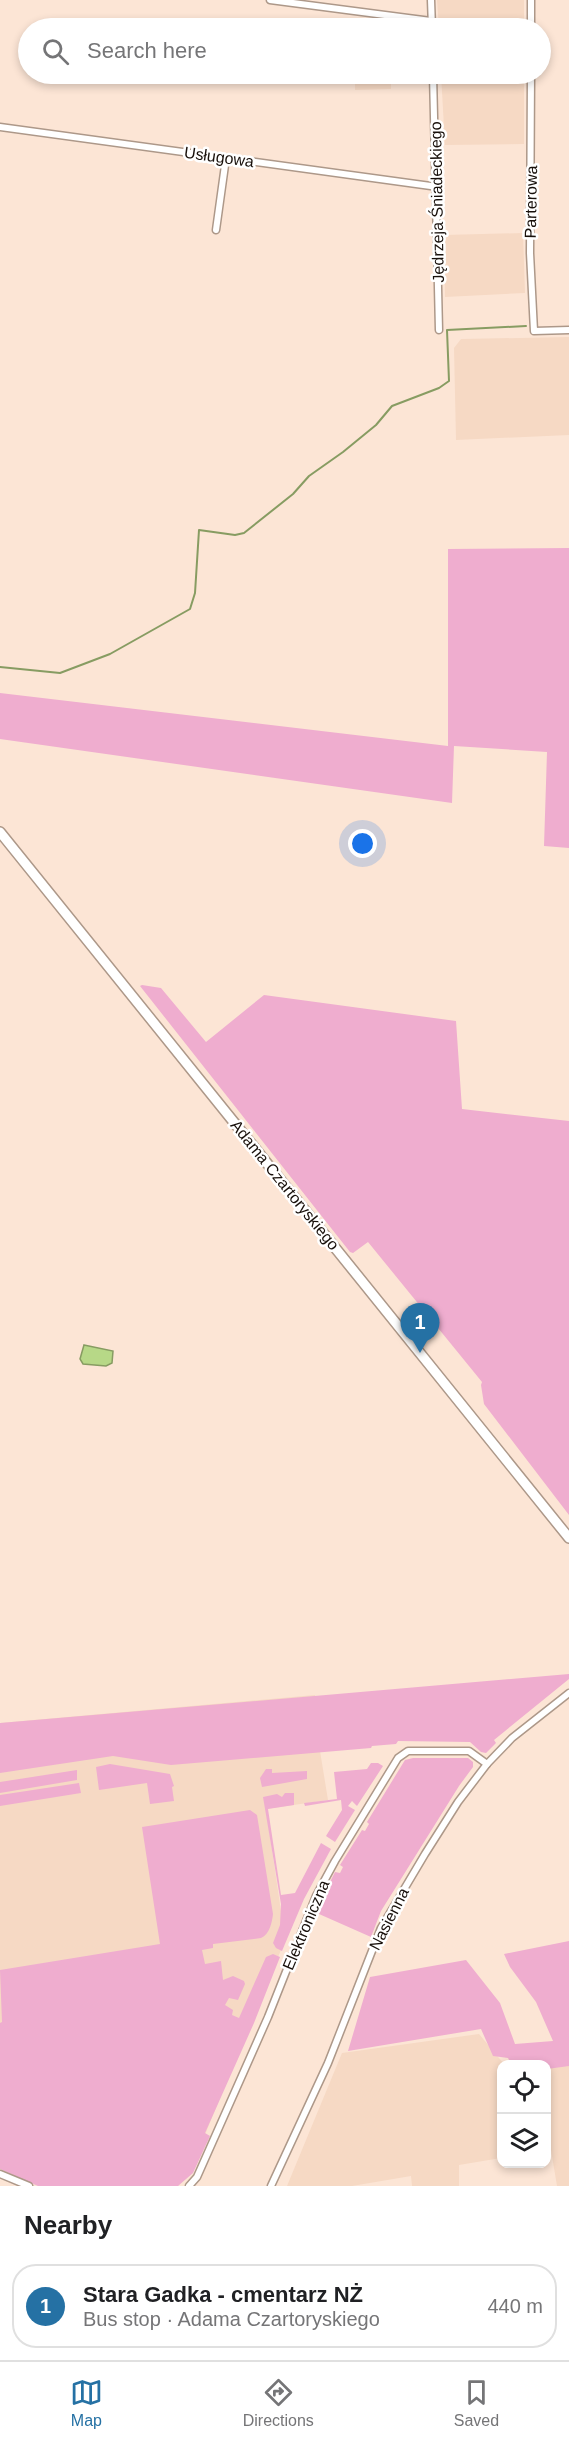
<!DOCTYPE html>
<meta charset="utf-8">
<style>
body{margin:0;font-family:Arial,sans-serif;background:#f6f6f6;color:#202124}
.controls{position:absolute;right:18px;bottom:18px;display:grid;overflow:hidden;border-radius:12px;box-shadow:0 3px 9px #0003}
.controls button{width:54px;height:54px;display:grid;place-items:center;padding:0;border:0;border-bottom:2px solid #e0e0e0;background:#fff;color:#202124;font:30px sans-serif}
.you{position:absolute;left:363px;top:844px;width:21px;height:21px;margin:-15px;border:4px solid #fff;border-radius:50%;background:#1a73e8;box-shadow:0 0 0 9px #1a73e833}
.badge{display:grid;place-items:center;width:39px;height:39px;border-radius:50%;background:#2571a4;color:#fff;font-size:20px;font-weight:700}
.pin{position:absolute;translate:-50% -50px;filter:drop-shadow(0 2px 3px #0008)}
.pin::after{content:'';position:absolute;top:32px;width:21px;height:18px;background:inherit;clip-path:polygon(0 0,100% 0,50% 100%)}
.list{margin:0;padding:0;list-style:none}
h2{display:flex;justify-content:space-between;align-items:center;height:78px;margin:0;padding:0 24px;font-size:26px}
h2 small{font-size:20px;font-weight:400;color:#757577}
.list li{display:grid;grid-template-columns:39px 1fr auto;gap:18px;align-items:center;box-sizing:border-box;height:84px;margin:0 12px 12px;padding:0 12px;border:2px solid #e0e0e0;border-radius:24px}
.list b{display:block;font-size:22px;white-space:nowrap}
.list p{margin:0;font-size:20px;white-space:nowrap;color:#757577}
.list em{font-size:20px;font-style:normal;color:#757577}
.icon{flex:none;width:33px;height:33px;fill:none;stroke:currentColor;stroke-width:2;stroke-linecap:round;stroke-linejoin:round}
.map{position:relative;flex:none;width:569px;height:2186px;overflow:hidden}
.search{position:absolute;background:#fff;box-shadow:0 3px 9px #0003;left:18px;right:18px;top:18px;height:66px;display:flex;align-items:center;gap:15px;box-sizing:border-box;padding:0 21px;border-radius:33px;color:#757577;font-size:22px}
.sheet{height:174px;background:#fff}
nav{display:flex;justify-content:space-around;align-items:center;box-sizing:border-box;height:84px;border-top:2px solid #e0e0e0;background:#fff;font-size:16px;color:#757577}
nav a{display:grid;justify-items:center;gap:3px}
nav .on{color:#2571a4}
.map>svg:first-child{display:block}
.built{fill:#f6d9c4}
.green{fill:#efadcf}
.water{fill:#b7d887;stroke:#879c62;stroke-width:1.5}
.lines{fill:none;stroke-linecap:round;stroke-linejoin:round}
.stream{stroke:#879c62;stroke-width:2}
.street-casing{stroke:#ad9889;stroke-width:9}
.secondary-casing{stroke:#ad9889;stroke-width:12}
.street{stroke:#fff;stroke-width:6}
.secondary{stroke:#fff;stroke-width:9}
.labels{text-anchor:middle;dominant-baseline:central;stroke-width:5;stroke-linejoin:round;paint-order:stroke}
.street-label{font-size:16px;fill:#18100b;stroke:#fff}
</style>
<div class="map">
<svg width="569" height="2186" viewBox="0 0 569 2186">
<rect width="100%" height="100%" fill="#fce5d5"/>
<!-- built -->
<g class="built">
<polygon points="437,0 524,0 524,28 439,28"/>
<polygon points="355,74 391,74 391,89 355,90"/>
<polygon points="441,74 524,74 524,144 445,145"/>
<polygon points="523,233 525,293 445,297 444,235"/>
<polygon points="569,337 569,435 456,440 454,348 461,339"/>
<polygon points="315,1695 320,1751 328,1800 266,1809 282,1918 290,1928 188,2176 0,2162 0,1723"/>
<polygon points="479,2034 504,2064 502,2064 501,2158 459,2165 459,2186 412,2186 411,2176 352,2186 287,2186 342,2053"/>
<polygon points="569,2065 569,2186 557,2186 551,2150 547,2151 546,2068"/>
</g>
<!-- green -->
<g class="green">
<polygon points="569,548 569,848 544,846 547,752 454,746 452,803 0,739 0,693 448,746 448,549"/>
<polygon points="142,985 161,988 206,1042 264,995 456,1021 462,1109 569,1121 569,1515 484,1404 481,1385 482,1382 368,1242 353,1253 350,1252 140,986"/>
<polygon points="569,1674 569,1679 494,1740 496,1743 486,1753 481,1752 470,1742 398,1741 396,1744 372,1746 371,1748 171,1765 113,1756 0,1773 0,1723"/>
<polygon points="413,1758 468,1758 473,1762 473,1767 459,1786 381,1911 371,1937 319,1914 320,1911 316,1910 335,1872 340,1873 343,1867 340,1865 362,1830 365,1831 369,1824 367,1822 405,1760"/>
<polygon points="371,1763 378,1763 383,1766 357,1806 352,1801 348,1806 355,1810 335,1842 326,1836 342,1810 341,1800 305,1806 304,1803 337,1799 334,1772 367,1769"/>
<polygon points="110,1764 170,1774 174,1786 172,1787 174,1801 150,1804 147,1783 99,1790 96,1767"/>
<polygon points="266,1769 272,1769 272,1773 307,1771 307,1779 262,1787 260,1778"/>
<polygon points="77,1770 77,1780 0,1793 0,1782"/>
<polygon points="79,1783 81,1793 0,1806 0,1795"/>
<polygon points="285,1793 294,1793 294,1805 268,1809 281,1895 295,1893 321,1843 331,1849 304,1899 282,1951 276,1948 273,1943 280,1925 281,1904 263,1797 277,1794 282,1797"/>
<path d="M250,1810L257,1815L273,1914C272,1922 270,1934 261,1938L213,1944V1948L202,1950L205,1964L221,1961L223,1980L233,1976L244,1981L245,1984L238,2000L229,1998L225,2005L233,2010L232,2015L239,2018L266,1957L273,1954L280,1957L254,2023L205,2133L210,2136L193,2173L178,2186H38L0,2169V2023L2,2022L0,1970L160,1944L142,1827Z"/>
<polygon points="569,1941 569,2066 547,2069 546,2064 511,2064 508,2058 493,2056 481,2029 348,2051 370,1977 466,1960 500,2003 515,2044 553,2041 536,2002 510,1967 504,1954"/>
</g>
<!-- water -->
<polygon class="water" points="84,1345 113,1351 112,1363 106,1366 83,1364 80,1359"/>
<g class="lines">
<!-- stream -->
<polyline class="stream" points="0,667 60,673 110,654 190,609 195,593 199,530 235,535 244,533 293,494 309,476 343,452 376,425 392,406 439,388 449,381 447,330 526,326"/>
<defs>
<g id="street">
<polyline points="270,0 431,21"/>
<polyline points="431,0 432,28"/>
<polyline points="531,28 531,0"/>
<polyline points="433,74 439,330"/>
<polyline points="531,74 530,253 534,331 569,330"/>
<polyline points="0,127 438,187"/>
<polyline points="216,230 226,158"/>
<polyline points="0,2174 29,2186"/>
<polyline points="189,2186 197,2177 268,2017 316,1896 335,1861 398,1758 408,1751 469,1751 487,1764"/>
<polyline points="271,2186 328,2063 381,1928 425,1854 458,1802 487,1764 512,1738 569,1693"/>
</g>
<polyline id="secondary" points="0,832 569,1538"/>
</defs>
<!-- street casing -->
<use href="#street" class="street-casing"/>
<!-- secondary casing -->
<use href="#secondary" class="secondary-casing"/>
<!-- street -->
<use href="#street" class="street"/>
<!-- secondary -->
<use href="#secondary" class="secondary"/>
</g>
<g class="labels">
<!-- street labels -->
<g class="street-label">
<text transform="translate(219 157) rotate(8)">Usługowa</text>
<text transform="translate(437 202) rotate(-91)">Jędrzeja Śniadeckiego</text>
<text transform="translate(531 202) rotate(-89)">Parterowa</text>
<text transform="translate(285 1185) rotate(51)">Adama Czartoryskiego</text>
<text transform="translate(389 1919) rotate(-63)">Nasienna</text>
<text transform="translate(306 1925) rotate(-67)">Elektroniczna</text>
</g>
</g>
</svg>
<div class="controls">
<button><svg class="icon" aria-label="locate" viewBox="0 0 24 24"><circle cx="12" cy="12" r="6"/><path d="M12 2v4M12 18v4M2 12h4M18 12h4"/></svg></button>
<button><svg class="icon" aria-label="layers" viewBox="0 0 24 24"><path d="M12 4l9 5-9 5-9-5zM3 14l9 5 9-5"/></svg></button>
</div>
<div class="you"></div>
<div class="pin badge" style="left:420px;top:1353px">1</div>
<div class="search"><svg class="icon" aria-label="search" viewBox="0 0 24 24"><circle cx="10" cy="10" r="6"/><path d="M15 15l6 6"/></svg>Search here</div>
</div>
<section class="sheet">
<h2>Nearby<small></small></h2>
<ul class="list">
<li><span class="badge">1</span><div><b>Stara Gadka - cmentarz NŻ</b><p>Bus stop · Adama Czartoryskiego</p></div><em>440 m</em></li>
</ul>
</section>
<nav>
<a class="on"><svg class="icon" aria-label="map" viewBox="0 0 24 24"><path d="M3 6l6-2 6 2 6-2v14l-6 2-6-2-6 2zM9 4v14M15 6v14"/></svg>Map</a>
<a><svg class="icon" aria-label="directions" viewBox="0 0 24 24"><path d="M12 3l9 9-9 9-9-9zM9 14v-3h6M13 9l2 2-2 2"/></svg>Directions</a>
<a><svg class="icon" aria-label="saved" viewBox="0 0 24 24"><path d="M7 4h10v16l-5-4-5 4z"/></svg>Saved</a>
</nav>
